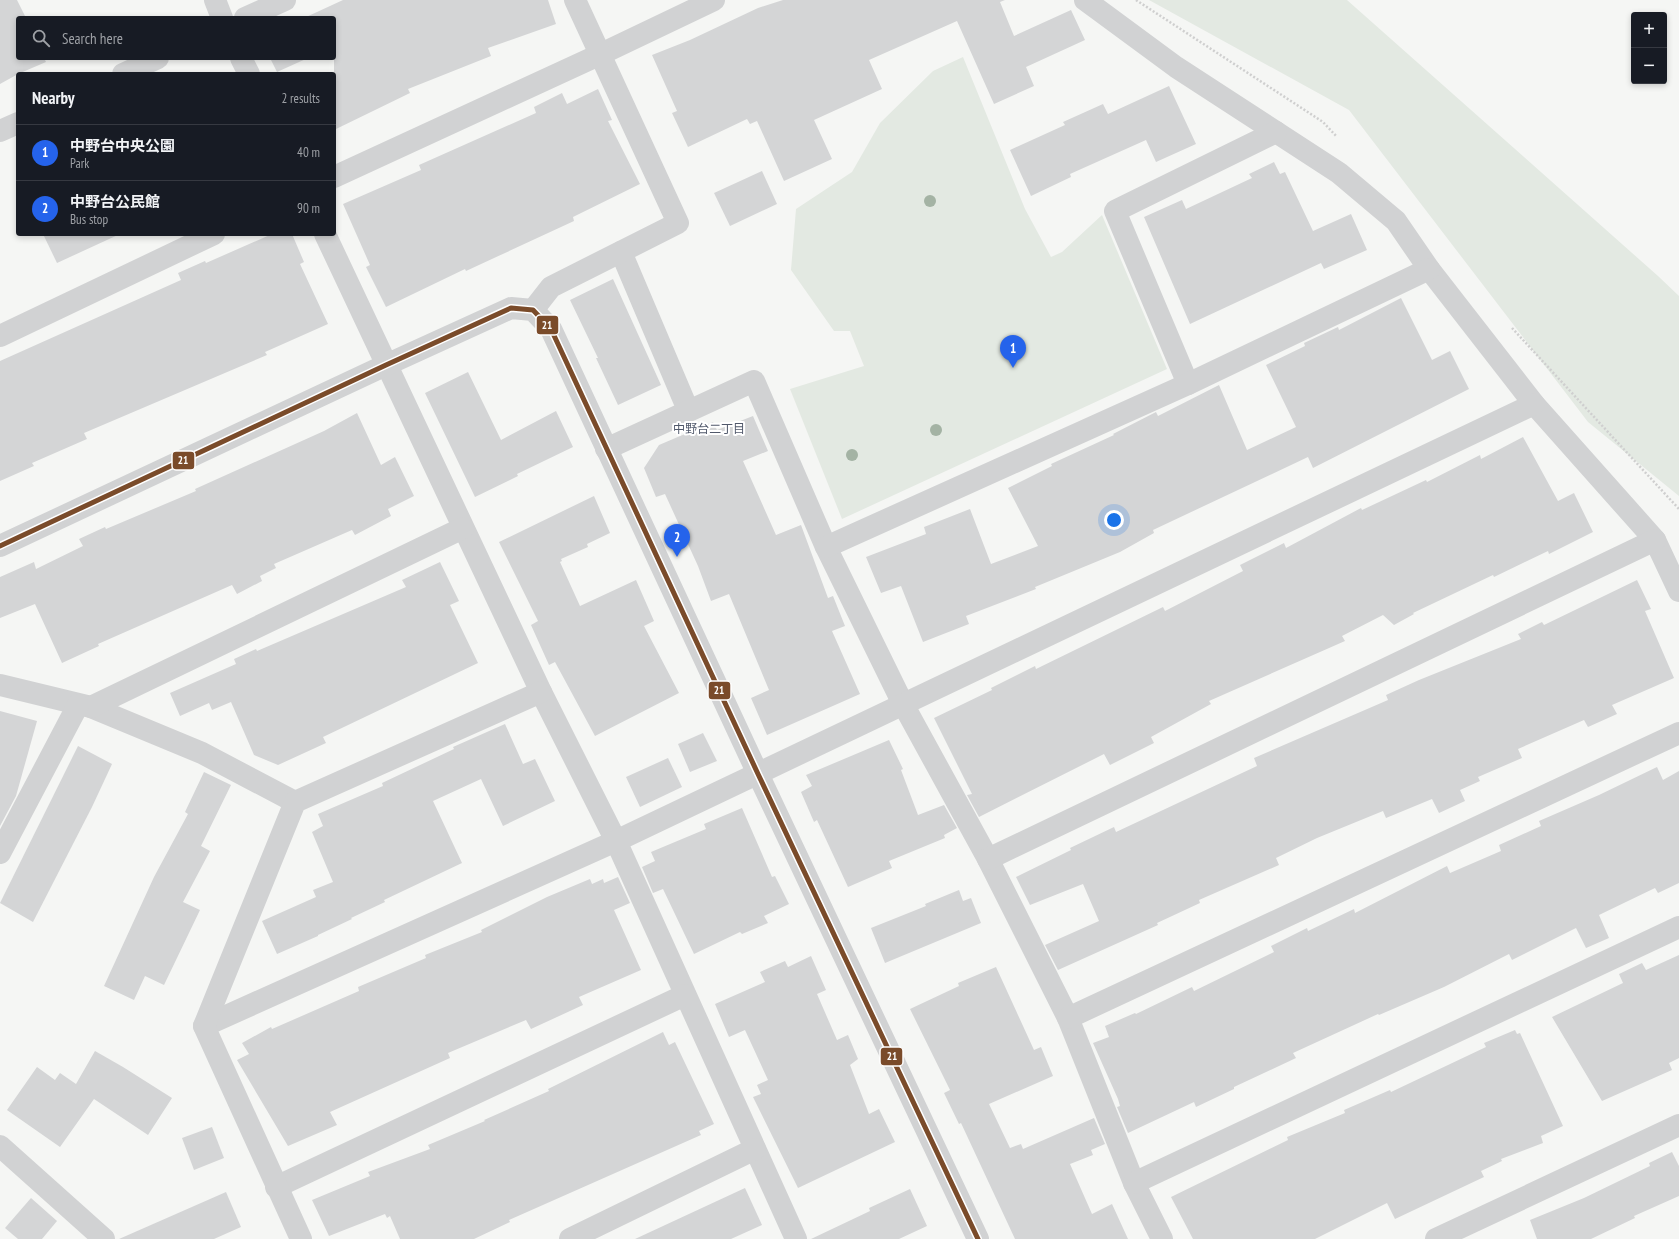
<!DOCTYPE html>
<meta charset="utf-8">
<style>
body{margin:0;font-family:"PT Sans Narrow","Noto Sans JP",sans-serif;background:#20242c;color:#f1f3f6}
.controls{position:absolute;right:12px;top:12px;display:grid;overflow:hidden;border-radius:4px;box-shadow:0 2px 6px #0003}
.controls button{width:36px;height:36px;display:grid;place-items:center;padding:0;border:0;border-bottom:1px solid #363941;background:#171b24;color:#f1f3f6;font:20px sans-serif}
.you{position:absolute;left:1114px;top:520px;width:14px;height:14px;margin:-10px;border:3px solid #fff;border-radius:50%;background:#1a73e8;box-shadow:0 0 0 6px #1a73e833}
.badge{display:grid;place-items:center;width:26px;height:26px;border-radius:50%;background:#2563eb;color:#fff;font-size:13px;font-weight:700}
.pin{position:absolute;translate:-50% -33px;filter:drop-shadow(0 1px 2px #0008)}
.pin::after{content:'';position:absolute;top:21px;width:14px;height:12px;background:inherit;clip-path:polygon(0 0,100% 0,50% 100%)}
.list{margin:0;padding:0;list-style:none}
h2{display:flex;justify-content:space-between;align-items:center;height:52px;margin:0;padding:0 16px;font-size:17px}
h2 small{font-size:13px;font-weight:400;color:#9ea1a6}
.list li{display:grid;grid-template-columns:26px 1fr auto;gap:12px;align-items:center;box-sizing:border-box;height:56px;padding:0 16px;border-top:1px solid #363941}
.list b{display:block;font-size:15px;white-space:nowrap}
.list p{margin:0;font-size:13px;white-space:nowrap;color:#9ea1a6}
.list em{font-size:13px;font-style:normal;color:#9ea1a6}
.icon{flex:none;width:22px;height:22px;fill:none;stroke:currentColor;stroke-width:2;stroke-linecap:round;stroke-linejoin:round}
.map{position:relative;flex:none;width:1679px;height:1239px;overflow:hidden}
.search{position:absolute;background:#171b24;box-shadow:0 2px 6px #0003;left:16px;top:16px;width:320px;height:44px;display:flex;align-items:center;gap:10px;box-sizing:border-box;padding:0 14px;border-radius:4px;color:#9ea1a6;font-size:15px}
.panel{position:absolute;background:#171b24;box-shadow:0 2px 6px #0003;left:16px;top:72px;width:320px;height:164px;border-radius:4px}
.map>svg:first-child{display:block}
.green{fill:#e3e9e2}
.building{fill:#d4d5d6}
.lines{fill:none;stroke-linecap:round;stroke-linejoin:round}
.path{stroke:#cfcfcf;stroke-width:2.5;stroke-dasharray:2 2;stroke-linecap:butt}
.minor{stroke:#d1d2d3;stroke-width:22}
.bus-1-casing{stroke:#fff;stroke-width:8}
.bus-1{stroke:#7a4b2a;stroke-width:5}
.tree{fill:#a4b3a4}
.labels{text-anchor:middle;dominant-baseline:central;stroke-width:4;stroke-linejoin:round;paint-order:stroke}
.neighbourhood-label{font-size:12px;fill:#51596b;stroke:#fff}
.line-badge{stroke:#fff;stroke-width:1.5}
.badge-label{font-size:11px;text-anchor:middle;font-weight:bold;fill:#fff}
</style>
<div class="map">
<svg width="1679" height="1239" viewBox="0 0 1679 1239">
<rect width="100%" height="100%" fill="#f5f6f4"/>
<!-- green -->
<g class="green">
<polygon points="1149,0 1347,0 1658,276 1679,296 1679,496 1588,422 1349,110"/>
<polygon points="963,57 1025,209 1051,257 1062,252 1102,215 1167,369 842,519 790,389 864,366 850,331 834,331 791,270 796,209 852,172 880,123 933,71"/>
</g>
<!-- building -->
<g class="building">
<polygon points="0,0 17,0 26,18 18,18 18,58 44,58 46,62 18,74 0,84"/>
<polygon points="343,0 548,0 556,24 488,48 491,56 408,89 410,93 334,130 334,18 304,18"/>
<polygon points="783,0 1005,0 1000,2 1014,36 1071,10 1085,40 1026,67 1034,86 994,104 957,21 869,60 882,89 814,120 832,159 784,181 757,121 750,124 747,119 688,147 672,113 677,111 652,55 690,40 758,8"/>
<polygon points="270,58 308,58 277,72"/>
<polygon points="1169,86 1196,144 1156,162 1146,140 1070,174 1071,177 1031,196 1010,150 1065,125 1063,122 1103,104 1108,114"/>
<polygon points="598,89 612,120 608,121 640,184 573,217 574,221 466,271 465,269 386,307 366,267 370,265 343,204 421,170 419,165 536,113 534,107 562,93 567,104"/>
<polygon points="1274,162 1280,174 1285,172 1313,231 1351,214 1367,250 1324,269 1321,263 1190,324 1144,217 1182,200 1186,209 1252,178 1249,174"/>
<polygon points="762,171 777,204 730,226 714,193"/>
<polygon points="43,234 120,234 57,263"/>
<polygon points="272,234 292,234 304,262 300,264 328,324 265,352 267,355 84,433 87,439 32,463 34,466 0,481 0,361 181,280 178,273 205,261 206,263"/>
<polygon points="613,279 661,385 618,405 596,358 598,358 570,300"/>
<polygon points="1401,298 1432,360 1450,351 1469,389 1313,468 1308,457 1153,530 1154,533 1120,552 1035,587 1036,589 966,616 969,624 923,642 901,586 881,593 866,557 926,534 924,527 970,509 991,564 1038,546 1008,488 1052,466 1051,464 1114,435 1113,434 1156,412 1158,416 1219,385 1247,450 1296,427 1266,365 1305,346 1304,343 1338,327 1339,330"/>
<polygon points="468,372 501,440 556,411 573,447 517,474 518,476 475,497 425,393"/>
<polygon points="357,413 381,465 395,457 414,496 388,509 391,516 355,535 352,530 274,564 276,568 260,576 262,581 237,594 232,585 98,644 99,646 62,663 35,604 0,618 0,577 34,562 36,569 83,546 79,539 105,527 106,529 196,491 195,489 324,431"/>
<polygon points="753,416 768,451 743,461 776,535 801,525 828,598 833,596 845,626 832,631 860,694 767,735 751,698 769,690 729,594 711,601 698,566 665,494 656,497 644,468 659,445 713,422 717,430"/>
<polygon points="1523,437 1558,501 1574,493 1593,532 1549,554 1548,551 1494,577 1493,575 1413,613 1414,614 1394,625 1383,615 1342,636 1345,641 1209,701 1211,704 1151,737 1154,743 1110,765 1104,754 979,817 967,795 972,794 934,718 992,690 991,688 1035,666 1036,669 1163,607 1165,611 1243,571 1240,565 1284,543 1286,548 1361,508 1362,510 1426,480 1427,482 1480,455 1481,459"/>
<polygon points="594,496 610,533 587,544 588,547 561,559 562,561 560,562 580,606 636,580 654,621 644,626 679,693 595,736 555,662 549,665 531,625 538,621 499,542"/>
<polygon points="440,562 459,601 450,605 478,663 323,737 326,743 278,765 254,755 231,702 212,710 209,703 180,716 170,693 236,664 234,659 256,649 257,651 406,587 402,580"/>
<polygon points="1637,580 1651,609 1645,611 1674,678 1612,705 1617,714 1588,727 1584,720 1518,749 1522,758 1478,777 1480,781 1460,790 1465,801 1439,813 1432,799 1386,818 1383,811 1317,838 1276,858 1279,865 1199,900 1200,903 1157,923 1158,925 1058,970 1045,945 1099,921 1083,884 1030,905 1016,877 1071,850 1070,848 1114,827 1116,832 1257,766 1254,758 1388,700 1386,695 1419,680 1521,639 1518,634 1542,622 1544,625"/>
<polygon points="0,711 37,721 16,796 0,826"/>
<polygon points="505,724 523,764 535,759 555,801 503,826 481,779 433,801 462,863 384,900 385,902 351,918 352,919 318,935 318,936 277,954 262,921 316,897 313,890 333,882 312,832 323,826 318,814 383,786 382,783 454,749 453,747"/>
<polygon points="703,733 717,761 690,772 678,744"/>
<polygon points="889,740 903,769 901,770 918,815 944,805 957,828 944,835 945,838 889,861 892,868 848,887 817,820 814,822 801,792 812,786 806,775"/>
<polygon points="78,746 112,764 92,807 33,922 0,903"/>
<polygon points="668,758 682,787 640,807 626,777"/>
<polygon points="1657,767 1663,780 1679,771 1679,883 1658,893 1655,888 1599,915 1609,938 1586,948 1576,928 1512,960 1509,954 1444,987 1379,1015 1378,1014 1293,1053 1296,1058 1234,1087 1234,1089 1196,1107 1194,1102 1128,1133 1117,1107 1120,1106 1118,1099 1093,1043 1109,1037 1105,1026 1135,1013 1136,1014 1192,987 1194,991 1274,952 1271,946 1307,928 1308,931 1354,909 1355,913 1447,866 1450,873 1501,851 1499,845 1541,826 1539,821 1599,795"/>
<polygon points="204,772 231,785 201,846 210,851 183,902 200,910 164,985 145,976 134,1000 104,986 154,877 188,814 185,812"/>
<polygon points="742,808 772,877 775,876 789,904 764,916 768,923 742,934 740,932 694,954 663,889 653,893 642,867 655,861 651,852 706,829 704,824"/>
<polygon points="618,877 630,903 614,910 641,970 579,997 583,1005 531,1029 526,1020 448,1053 450,1058 330,1112 337,1125 288,1146 237,1060 249,1054 242,1043 271,1027 272,1029 359,991 358,987 426,958 425,955 482,932 481,930 547,897 590,879 592,884 603,879 604,883"/>
<polygon points="959,890 963,901 971,898 981,923 885,963 871,928 926,906 925,904"/>
<polygon points="1679,955 1679,1058 1669,1063 1672,1070 1602,1101 1552,1017 1623,983 1619,974 1642,963 1646,970"/>
<polygon points="811,956 826,990 817,994 837,1040 848,1035 858,1059 850,1065 869,1114 879,1109 895,1142 798,1188 753,1097 761,1094 757,1085 768,1080 745,1030 729,1037 715,1004 765,982 760,972 785,961 788,967"/>
<polygon points="996,967 1034,1050 1041,1047 1053,1076 989,1104 1010,1148 1021,1144 1023,1149 1094,1118 1105,1144 1091,1150 1093,1155 1070,1164 1092,1214 1112,1204 1128,1239 1015,1239 961,1123 959,1124 944,1093 950,1090 910,1009 959,986 958,983"/>
<polygon points="1515,1030 1517,1034 1520,1033 1563,1126 1541,1136 1543,1143 1501,1159 1502,1161 1481,1171 1484,1177 1395,1219 1387,1203 1315,1239 1193,1239 1171,1197 1288,1140 1287,1137 1345,1113 1344,1110 1390,1090 1391,1092 1486,1047 1484,1043"/>
<polygon points="663,1032 669,1045 675,1042 714,1124 699,1131 701,1135 509,1220 510,1222 474,1239 400,1239 390,1216 387,1218 385,1214 329,1236 312,1200 370,1176 368,1172 430,1149 428,1145 485,1121 484,1120 549,1091 548,1089"/>
<polygon points="95,1051 123,1067 172,1098 148,1135 94,1099 60,1147 7,1110 37,1067 55,1080 60,1073 76,1084"/>
<polygon points="212,1127 224,1158 194,1170 182,1138"/>
<polygon points="1672,1152 1679,1166 1679,1196 1634,1216 1635,1218 1591,1239 1537,1239 1530,1220 1584,1198 1650,1166 1649,1163"/>
<polygon points="745,1188 762,1225 731,1239 635,1239"/>
<polygon points="910,1189 927,1226 899,1239 811,1239 870,1211 869,1208"/>
<polygon points="226,1192 241,1227 214,1239 119,1239"/>
<polygon points="31,1198 57,1221 42,1239 18,1239 5,1228"/>
</g>
<g class="lines">
<!-- path -->
<g class="path">
<polyline points="1136,0 1323,122 1337,137"/>
<polyline points="1512,328 1679,509"/>
</g>
<!-- minor -->
<g class="minor">
<polyline points="215,0 222,18"/>
<polyline points="1085,0 1176,67 1339,173 1396,221 1429,269 1534,404 1655,540 1679,591"/>
<polyline points="245,18 285,0"/>
<polyline points="241,58 249,74"/>
<polyline points="123,74 158,58"/>
<polyline points="0,131 18,123"/>
<polyline points="334,177 601,54 714,0"/>
<polyline points="325,234 541,692 616,841 796,1239"/>
<polyline points="621,252 688,410"/>
<polyline points="533,310 551,287 678,223 575,0"/>
<polyline points="0,336 214,234"/>
<polyline points="1188,384 1115,211 1276,132"/>
<polyline points="606,449 754,381 826,547 903,704 988,859 1068,1018 1134,1183 1162,1239"/>
<polyline points="0,546 386,365 511,308 533,310 551,329 758,774 978,1239"/>
<polyline points="826,547 1188,384 1429,269"/>
<polyline points="0,685 91,707 202,753 295,802"/>
<polyline points="91,707 463,528"/>
<polyline points="0,853 78,705"/>
<polyline points="988,859 1655,540"/>
<polyline points="1068,1018 1679,733"/>
<polyline points="204,1026 616,841 1534,404"/>
<polyline points="0,1146 104,1239"/>
<polyline points="1134,1183 1679,927"/>
<polyline points="276,1187 685,995"/>
<polyline points="301,1239 204,1026 295,802 541,692"/>
<polyline points="570,1239 755,1149"/>
<polyline points="1436,1239 1679,1125"/>
</g>
<defs>
<polyline id="bus-1" points="0,546 386,365 511,308 533,310 551,329 758,774 978,1239"/>
</defs>
<!-- bus-1 casing -->
<use href="#bus-1" class="bus-1-casing"/>
<!-- bus-1 -->
<use href="#bus-1" class="bus-1"/>
</g>
<!-- trees -->
<g class="tree">
<circle cx="930" cy="201" r="6"/>
<circle cx="936" cy="430" r="6"/>
<circle cx="852" cy="455" r="6"/>
</g>
<g class="labels">
<!-- neighbourhood labels -->
<g class="neighbourhood-label">
<text x="709" y="428">中野台二丁目</text>
</g>
</g>
<g class="line-badge">
<rect x="536" y="315" width="23" height="20" rx="4" fill="#7a4b2a"/>
<rect x="172" y="451" width="23" height="19" rx="4" fill="#7a4b2a"/>
<rect x="708" y="681" width="23" height="19" rx="4" fill="#7a4b2a"/>
<rect x="880" y="1047" width="23" height="19" rx="4" fill="#7a4b2a"/>
</g>
<g class="badge-label">
<text x="547" y="329">21</text>
<text x="183" y="464">21</text>
<text x="719" y="694">21</text>
<text x="892" y="1060">21</text>
</g>
</svg>
<div class="controls">
<button>+</button>
<button>−</button>
</div>
<div class="you"></div>
<div class="pin badge" style="left:1013px;top:368px">1</div>
<div class="pin badge" style="left:677px;top:557px">2</div>
<div class="search"><svg class="icon" aria-label="search" viewBox="0 0 24 24"><circle cx="10" cy="10" r="6"/><path d="M15 15l6 6"/></svg>Search here</div>
<section class="panel">
<h2>Nearby<small>2 results</small></h2>
<ul class="list">
<li><span class="badge">1</span><div><b>中野台中央公園</b><p>Park</p></div><em>40 m</em></li>
<li><span class="badge">2</span><div><b>中野台公民館</b><p>Bus stop</p></div><em>90 m</em></li>
</ul>
</section>
</div>
